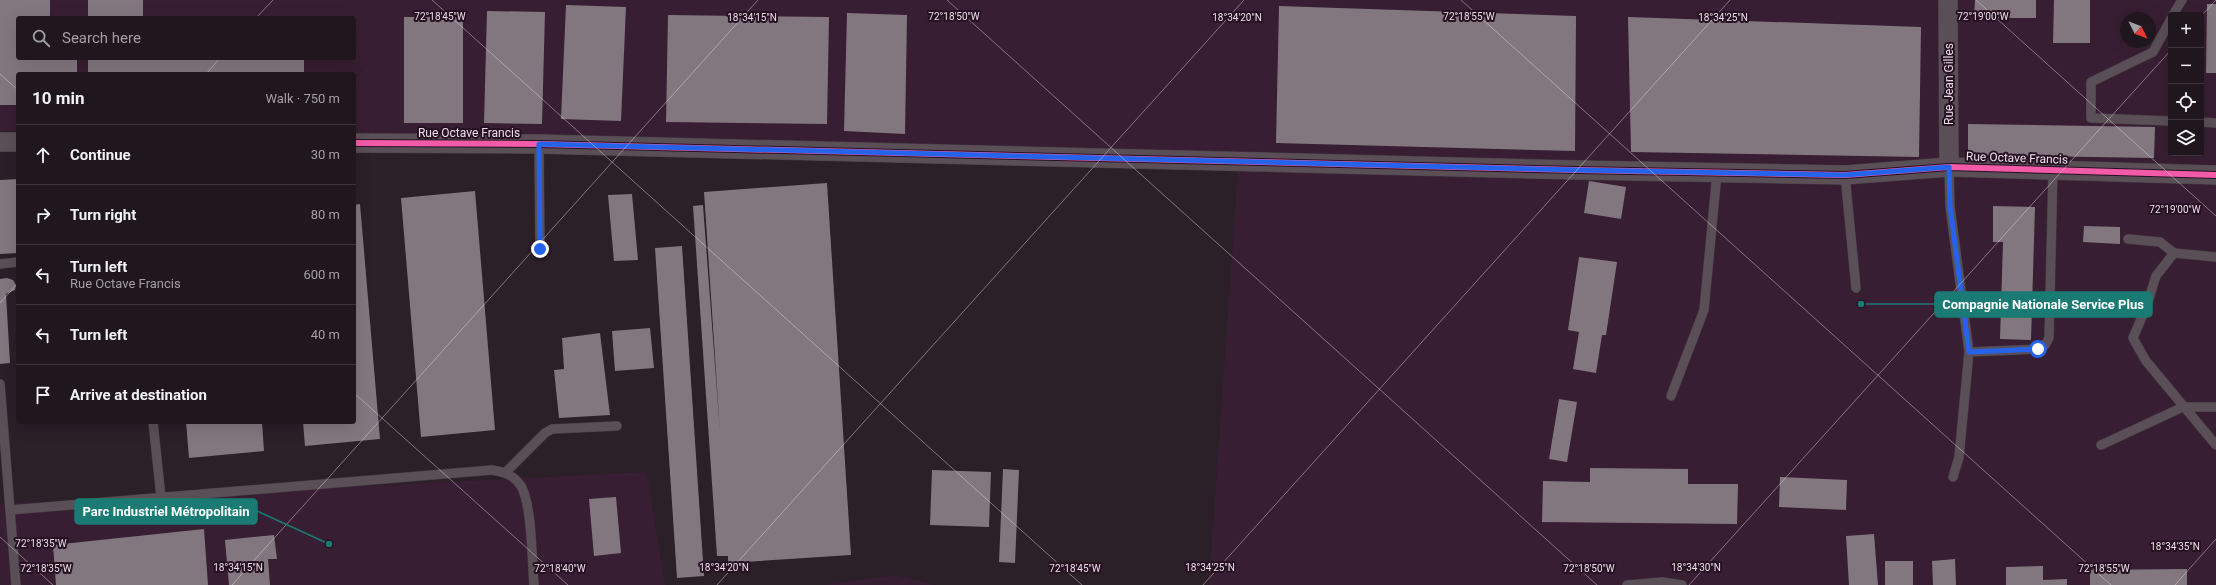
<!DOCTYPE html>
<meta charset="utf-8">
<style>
body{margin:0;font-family:Roboto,sans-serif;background:#2d242b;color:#f1f3f6}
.controls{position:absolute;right:12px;top:12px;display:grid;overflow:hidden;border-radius:4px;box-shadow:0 4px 16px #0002}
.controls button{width:36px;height:36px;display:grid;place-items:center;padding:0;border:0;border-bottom:1px solid #3d363c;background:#20171e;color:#f1f3f6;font:20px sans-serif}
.compass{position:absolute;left:2120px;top:12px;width:36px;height:36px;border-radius:50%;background:#20171e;box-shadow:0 4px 16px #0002;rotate:132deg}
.stop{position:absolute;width:12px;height:12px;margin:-9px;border:3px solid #2563eb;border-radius:50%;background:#fff}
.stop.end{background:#2563eb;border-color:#fff;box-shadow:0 1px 4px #0008}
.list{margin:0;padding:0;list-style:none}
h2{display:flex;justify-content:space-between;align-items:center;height:52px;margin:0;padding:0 16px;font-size:17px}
h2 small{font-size:13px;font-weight:400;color:#a29fa4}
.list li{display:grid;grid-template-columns:26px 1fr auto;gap:12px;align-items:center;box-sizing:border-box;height:60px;padding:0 16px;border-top:1px solid #3d363c}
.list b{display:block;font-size:15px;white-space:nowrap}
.list p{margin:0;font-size:13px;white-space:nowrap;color:#a29fa4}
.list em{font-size:13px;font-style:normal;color:#a29fa4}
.icon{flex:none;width:22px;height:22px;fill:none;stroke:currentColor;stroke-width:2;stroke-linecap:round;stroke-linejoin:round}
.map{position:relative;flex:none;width:2216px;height:585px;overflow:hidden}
.search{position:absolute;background:#20171e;box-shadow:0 4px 16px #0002;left:16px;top:16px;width:340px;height:44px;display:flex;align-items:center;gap:10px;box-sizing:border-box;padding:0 14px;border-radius:4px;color:#a29fa4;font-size:15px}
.panel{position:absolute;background:#20171e;box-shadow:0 4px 16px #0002;left:16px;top:72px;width:340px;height:352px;border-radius:4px}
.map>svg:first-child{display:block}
.built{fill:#381e32;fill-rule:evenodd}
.building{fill:#82777f}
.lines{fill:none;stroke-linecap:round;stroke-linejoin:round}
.lane-casing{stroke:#463c44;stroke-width:10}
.street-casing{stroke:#463c44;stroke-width:20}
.lane{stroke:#5a4f57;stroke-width:9}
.street{stroke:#5a4f57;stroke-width:19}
.cycleway-casing{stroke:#261122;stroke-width:8}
.cycleway{stroke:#f35aa7;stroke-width:6}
.route{stroke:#2563eb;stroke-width:5}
.ticks{fill:none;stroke:#ecdde8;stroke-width:1;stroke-opacity:0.45}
.labels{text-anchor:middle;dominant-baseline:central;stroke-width:4;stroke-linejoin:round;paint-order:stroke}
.street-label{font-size:12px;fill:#ecdde8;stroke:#261122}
.ticks-label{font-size:10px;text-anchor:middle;fill:#ecdde8;stroke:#261122;stroke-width:4;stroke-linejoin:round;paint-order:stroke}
.leader{fill:none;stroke:#1a7b74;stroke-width:1.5}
.callout-dot{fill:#1a7b74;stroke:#261122;stroke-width:1.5}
.callout{fill:#1a7b74;stroke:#1a7b74;stroke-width:1.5}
.callout-label{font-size:13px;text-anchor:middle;font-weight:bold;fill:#fff}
</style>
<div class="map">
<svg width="2216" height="585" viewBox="0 0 2216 585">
<rect width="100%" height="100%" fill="#2b1f28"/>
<!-- built -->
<g class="built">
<path d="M0,0H2216V585H1209L1239,154L354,137V74H18V131H0ZM2171,15H2201V153H2171ZM18,18H354V58H18ZM2126,18H2150V42H2126Z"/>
<polygon points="647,472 665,585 0,585 0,504"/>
<polygon points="896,575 934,585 823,585"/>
</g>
<!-- building -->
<g class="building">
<polygon points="0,0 50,0 50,18 18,18 18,58 77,58 77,74 18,74 18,105 0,105"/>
<rect x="88" y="0" width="55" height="18"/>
<polygon points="1975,0 2036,0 2036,18 1974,18"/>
<polygon points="2054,0 2090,0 2090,43 2053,43"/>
<polygon points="2207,4 2216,4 2216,73 2206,73"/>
<polygon points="566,5 626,7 621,121 561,119"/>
<polygon points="1279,6 1576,16 1575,151 1276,143"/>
<polygon points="487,11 545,12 542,124 484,123"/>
<polygon points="847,13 907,15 905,134 844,131"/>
<polygon points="668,15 829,17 827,124 666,122"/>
<rect x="404" y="17" width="59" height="106"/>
<polygon points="1628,17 1921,27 1919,157 1631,152"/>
<rect x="88" y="58" width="216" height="16"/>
<polygon points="1968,124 2155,127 2154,158 1968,155"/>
<polygon points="18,179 18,253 0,254 0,180"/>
<polygon points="1589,181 1626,187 1621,219 1584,213"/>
<polygon points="827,183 851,555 728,563 728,556 717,556 693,206 703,205 720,432 704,192"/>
<polygon points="475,191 495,430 421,437 401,198"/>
<polygon points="632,194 638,260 614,261 608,195"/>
<polygon points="360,204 380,439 305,446 303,422 354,422 354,205"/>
<polygon points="1993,206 2035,207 2031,340 2000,339 2003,242 1993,242"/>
<polygon points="2084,226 2120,227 2120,244 2083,242"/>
<polygon points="682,246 704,576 677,578 655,248"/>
<polygon points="1579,257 1617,262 1606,335 1602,335 1596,373 1573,369 1579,332 1568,330"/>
<polygon points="7,278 13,280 16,285 15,290 6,294 10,363 0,364 0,279"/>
<polygon points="650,328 654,368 615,371 612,331"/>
<polygon points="600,333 610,415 559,418 554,370 564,369 562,338"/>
<polygon points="1559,399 1577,402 1567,462 1549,459"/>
<polygon points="186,422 262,422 264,451 189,458"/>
<polygon points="1590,468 1688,469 1688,484 1738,484 1737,524 1542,522 1543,481 1590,482"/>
<polygon points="1003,469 1019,470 1015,563 999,562"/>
<polygon points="932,470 991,472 989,527 930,525"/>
<polygon points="1780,477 1847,480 1846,510 1779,507"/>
<polygon points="616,497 621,553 594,556 589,499"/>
<polygon points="204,529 208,585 56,585 53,545"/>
<polygon points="1874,534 1878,585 1849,585 1846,536"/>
<polygon points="274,535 277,559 268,559 270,585 229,585 225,540"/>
<polygon points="1955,559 1956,585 1933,585 1932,561"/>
<rect x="1885" y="561" width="28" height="24"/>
<polygon points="2043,566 2043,580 2067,579 2067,585 2006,585 2006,567"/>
<polygon points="2187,569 2187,585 2090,585 2090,570"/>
</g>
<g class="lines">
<defs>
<g id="lane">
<polyline points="2173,15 2182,0"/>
<polyline points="2171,19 2153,52 2091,82 2091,118 2171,121"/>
<polyline points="2201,122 2216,123"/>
<polyline points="539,144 540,249"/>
<polyline points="1949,167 1950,206 1969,352 1959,457 1953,477"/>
<polyline points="1845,175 1856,288"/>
<polyline points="2128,239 2160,242 2174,253 2216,257"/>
<polyline points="2174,253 2156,276 2147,305 2133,338 2146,361 2216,445"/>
<polyline points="0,264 18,262"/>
<polyline points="1969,352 2038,349 2045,345 2049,338 2053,170"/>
<polyline points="0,384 16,585"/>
<polyline points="1671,396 1704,310 1717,173"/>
<polyline points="153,422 161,497"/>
<polyline points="2101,445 2183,407 2216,407"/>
<polyline points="506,472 545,433 552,429 617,426"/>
<path d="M10,510L492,470C504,472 514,475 521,486C532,504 532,562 534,585"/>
<polyline points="1627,585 1662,582 1682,585"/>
</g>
<g id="street">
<polyline points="1948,0 1949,167"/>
<polyline points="0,142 18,142"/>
<polyline points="354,143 539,144 1577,170 1845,175 1949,167 2216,175"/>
</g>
</defs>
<!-- lane casing -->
<use href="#lane" class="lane-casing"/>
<!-- street casing -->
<use href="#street" class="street-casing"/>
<!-- lane -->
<use href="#lane" class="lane"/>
<!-- street -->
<use href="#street" class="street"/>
<defs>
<polyline id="cycleway" points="354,143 539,144 1577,170 1845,175 1949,167 2216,175"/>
</defs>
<!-- cycleway casing -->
<use href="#cycleway" class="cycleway-casing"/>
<!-- cycleway -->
<use href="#cycleway" class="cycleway"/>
</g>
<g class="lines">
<!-- route -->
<polyline class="route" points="540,249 539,144 1577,170 1845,175 1949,167 1950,206 1969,352 2038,349"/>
</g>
<!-- ticks -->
<path class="ticks" d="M432,0L1082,585M947,0L1597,585M1461,0L2111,585M1976,0L2216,216M2201,16L2216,0M256,18L273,0M0,74L18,90M206,74L220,58M0,303L18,283M354,393L568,585M0,537L53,585M232,585L758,0M717,585L1244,0M1203,585L1730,0M1689,585L2171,50M2175,585L2216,539"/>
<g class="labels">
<!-- street labels -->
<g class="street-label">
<text transform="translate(1949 84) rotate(-90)">Rue Jean Gilles</text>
<text x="469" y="133">Rue Octave Francis</text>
<text transform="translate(2017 158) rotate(2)">Rue Octave Francis</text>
</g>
</g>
<g class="ticks-label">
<text x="954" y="20">72°18'50"W</text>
<text x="1983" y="20">72°19'00"W</text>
<text x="440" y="20">72°18'45"W</text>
<text x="1469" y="20">72°18'55"W</text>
<text x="752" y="21">18°34'15"N</text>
<text x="1237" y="21">18°34'20"N</text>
<text x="1723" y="21">18°34'25"N</text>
<text x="2175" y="213">72°19'00"W</text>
<text x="41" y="547">72°18'35"W</text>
<text x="2175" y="550">18°34'35"N</text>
<text x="238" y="571">18°34'15"N</text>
<text x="724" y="571">18°34'20"N</text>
<text x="1210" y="571">18°34'25"N</text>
<text x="1696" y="571">18°34'30"N</text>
<text x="46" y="572">72°18'35"W</text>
<text x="560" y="572">72°18'40"W</text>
<text x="1075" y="572">72°18'45"W</text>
<text x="1589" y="572">72°18'50"W</text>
<text x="2104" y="572">72°18'55"W</text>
</g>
<!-- callouts -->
<path class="leader" d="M1861 304L1935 304M329 544L257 511"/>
<g class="callout-dot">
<circle cx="1861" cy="304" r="4"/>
<circle cx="329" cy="544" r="4"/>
</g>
<g class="callout">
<rect x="1935" y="292" width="217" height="25" rx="4"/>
<rect x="75" y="499" width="182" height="25" rx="4"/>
</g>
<g class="callout-label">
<text x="2043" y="309">Compagnie Nationale Service Plus</text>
<text x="166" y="516">Parc Industriel Métropolitain</text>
</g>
</svg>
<div class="controls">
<button>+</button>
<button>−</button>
<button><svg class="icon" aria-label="locate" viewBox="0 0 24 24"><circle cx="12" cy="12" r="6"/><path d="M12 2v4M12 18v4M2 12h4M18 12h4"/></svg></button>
<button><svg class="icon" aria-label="layers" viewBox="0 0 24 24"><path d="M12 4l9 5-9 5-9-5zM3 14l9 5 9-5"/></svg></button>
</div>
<svg class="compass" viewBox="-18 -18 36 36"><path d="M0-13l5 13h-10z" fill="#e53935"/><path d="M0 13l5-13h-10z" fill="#a29fa4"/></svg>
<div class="stop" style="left:2038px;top:349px"></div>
<div class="stop end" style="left:540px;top:249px"></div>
<div class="search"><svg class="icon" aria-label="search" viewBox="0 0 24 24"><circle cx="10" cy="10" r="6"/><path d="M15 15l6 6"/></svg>Search here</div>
<section class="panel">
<h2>10 min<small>Walk · 750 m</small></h2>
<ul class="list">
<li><svg class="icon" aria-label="ahead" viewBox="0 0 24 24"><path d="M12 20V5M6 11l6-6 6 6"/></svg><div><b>Continue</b></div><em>30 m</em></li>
<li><svg class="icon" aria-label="right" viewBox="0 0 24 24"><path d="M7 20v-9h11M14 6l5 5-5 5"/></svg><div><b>Turn right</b></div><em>80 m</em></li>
<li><svg class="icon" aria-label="left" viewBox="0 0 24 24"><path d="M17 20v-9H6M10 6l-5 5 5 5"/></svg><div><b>Turn left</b><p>Rue Octave Francis</p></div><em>600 m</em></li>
<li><svg class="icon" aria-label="left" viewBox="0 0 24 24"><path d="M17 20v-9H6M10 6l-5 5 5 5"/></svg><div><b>Turn left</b></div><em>40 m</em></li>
<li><svg class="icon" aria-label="arrive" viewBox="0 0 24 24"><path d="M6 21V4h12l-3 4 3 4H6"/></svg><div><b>Arrive at destination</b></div></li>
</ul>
</section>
</div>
